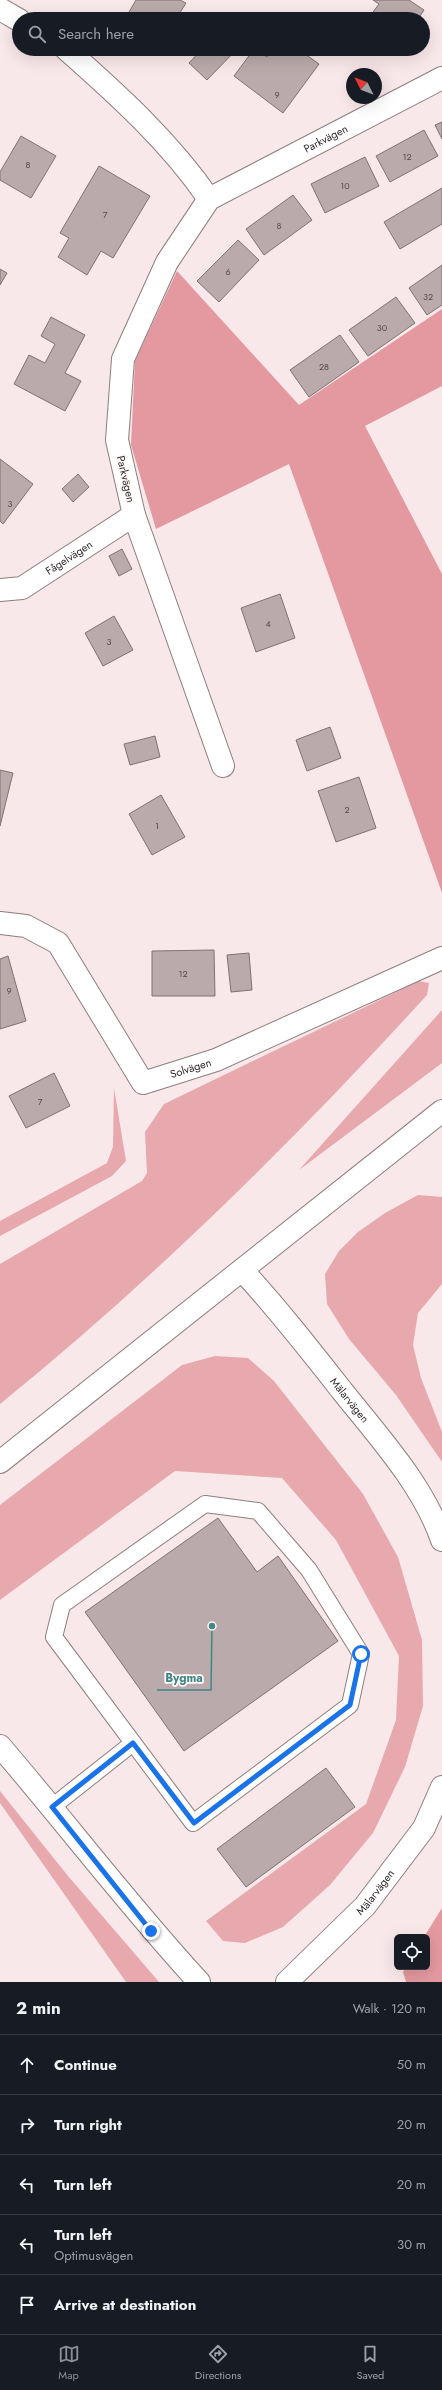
<!DOCTYPE html>
<meta charset="utf-8">
<style>
body{margin:0;font-family:Jost,sans-serif;background:#242831;color:#f1f3f6}
.controls{position:absolute;right:12px;bottom:12px;display:grid;overflow:hidden;border-radius:6px;box-shadow:0 4px 16px #0002}
.controls button{width:36px;height:36px;display:grid;place-items:center;padding:0;border:0;border-bottom:1px solid #363941;background:#171b24;color:#f1f3f6;font:20px sans-serif}
.compass{position:absolute;left:346px;top:68px;width:36px;height:36px;border-radius:50%;background:#171b24;box-shadow:0 4px 16px #0002;rotate:312deg}
.stop{position:absolute;width:12px;height:12px;margin:-9px;border:3px solid #1a73e8;border-radius:50%;background:#fff}
.stop.end{background:#1a73e8;border-color:#fff;box-shadow:0 1px 4px #0008}
.list{margin:0;padding:0;list-style:none}
h2{display:flex;justify-content:space-between;align-items:center;height:52px;margin:0;padding:0 16px;font-size:17px}
h2 small{font-size:13px;font-weight:400;color:#9ea1a6}
.list li{display:grid;grid-template-columns:26px 1fr auto;gap:12px;align-items:center;box-sizing:border-box;height:60px;padding:0 16px;border-top:1px solid #363941}
.list b{display:block;font-size:15px;white-space:nowrap}
.list p{margin:0;font-size:13px;white-space:nowrap;color:#9ea1a6}
.list em{font-size:13px;font-style:normal;color:#9ea1a6}
.icon{flex:none;width:22px;height:22px;fill:none;stroke:currentColor;stroke-width:2;stroke-linecap:round;stroke-linejoin:round}
.map{position:relative;flex:none;width:442px;height:1982px;overflow:hidden}
.search{position:absolute;background:#171b24;box-shadow:0 4px 16px #0002;left:12px;right:12px;top:12px;height:44px;display:flex;align-items:center;gap:10px;box-sizing:border-box;padding:0 14px;border-radius:22px;color:#9ea1a6;font-size:15px}
.sheet{height:352px;background:#171b24}
nav{display:flex;justify-content:space-around;align-items:center;box-sizing:border-box;height:56px;border-top:1px solid #363941;background:#171b24;font-size:11px;color:#9ea1a6}
nav a{display:grid;justify-items:center;gap:2px}
nav .on{color:#8c9099}
.map>svg:first-child{display:block}
.green{fill:#e7a9ae}
.forest{fill:#e3999f}
.building{fill:#baaaab;stroke:#807272}
.lines{fill:none;stroke-linecap:round;stroke-linejoin:round}
.lane-casing{stroke:#8d7e7f;stroke-width:18}
.street-casing{stroke:#8d7e7f;stroke-width:24}
.secondary-casing{stroke:#8d7e7f;stroke-width:24}
.lane{stroke:#fff;stroke-width:16}
.street{stroke:#fff;stroke-width:22}
.secondary{stroke:#fff;stroke-width:22}
.route{stroke:#1a73e8;stroke-width:5}
.labels{text-anchor:middle;dominant-baseline:central;stroke-width:3.5;stroke-linejoin:round;paint-order:stroke}
.number-label{font-size:9px;fill:#524a4a}
.street-label{font-size:11px;fill:#302a2a;stroke:#fff8f8}
.leader{fill:none;stroke:#3f8786;stroke-width:1.5}
.callout-dot{fill:#3f8786;stroke:#fff8f8;stroke-width:1.5}
.callout-label{font-size:12px;text-anchor:middle;font-weight:bold;fill:#3f8786;stroke:#fff8f8;stroke-width:3.5;stroke-linejoin:round;paint-order:stroke}
</style>
<div class="map">
<svg width="442" height="1982" viewBox="0 0 442 1982">
<rect width="100%" height="100%" fill="#f9e8e9"/>
<!-- green -->
<g class="green">
<path d="M419,981L429,983L427,995C294,1141 153,1280 0,1404V1264L142,1181L147,1173L145,1132L164,1104Z"/>
<polygon points="442,1010 442,1063 299,1170"/>
<polygon points="114,1088 126,1161 112,1176 0,1236 0,1221 107,1163 113,1147"/>
<polygon points="418,1195 442,1197 442,1284 418,1313 413,1345 421,1378 442,1432 442,1462 396,1395 349,1339 327,1304 325,1274 339,1251 358,1232 385,1213"/>
<polygon points="215,1356 248,1358 274,1381 363,1494 398,1557 422,1640 423,1706 405,1767 373,1833 330,1885 283,1927 245,1943 223,1941 206,1921 366,1804 396,1720 399,1656 336,1540 282,1478 175,1471 0,1600 0,1505 182,1365"/>
<polygon points="0,1791 68,1876 159,1982 126,1982 0,1803"/>
</g>
<!-- forest -->
<g class="forest">
<polygon points="177,271 299,405 442,309 442,386 365,426 442,574 442,893 289,464 156,529 131,445 135,361"/>
<polygon points="442,1908 442,1982 406,1982 403,1972 406,1967 427,1967 427,1937 424,1937"/>
</g>
<!-- building -->
<g class="building">
<polygon points="136,0 180,0 186,3 176,19 125,19"/>
<polygon points="373,0 409,0 424,10 418,19 368,19 379,4"/>
<polygon points="202,49 232,49 235,51 207,80 189,63"/>
<polygon points="254,49 267,57 273,49 298,49 319,64 283,113 234,76"/>
<polygon points="442,122 442,139 435,125"/>
<polygon points="424,130 438,156 390,182 376,156"/>
<polygon points="21,136 56,156 31,198 0,180 0,172"/>
<polygon points="365,157 379,186 325,213 311,184"/>
<polygon points="99,166 150,196 113,258 101,251 87,275 58,257 69,238 60,233"/>
<polygon points="442,188 442,224 400,249 384,222"/>
<polygon points="293,195 312,220 264,255 246,229"/>
<polygon points="238,240 259,260 219,302 197,281"/>
<polygon points="442,265 442,305 427,315 409,288"/>
<polygon points="0,269 7,273 0,285"/>
<polygon points="396,297 415,323 368,356 349,330"/>
<polygon points="51,317 85,335 65,373 81,381 65,411 14,384 29,355 45,363 55,344 41,336"/>
<polygon points="340,335 359,362 309,397 290,370"/>
<polygon points="0,459 33,484 3,524 0,521"/>
<polygon points="78,474 89,487 73,502 62,489"/>
<polygon points="122,549 132,569 119,576 109,556"/>
<polygon points="280,594 295,638 256,652 241,608"/>
<polygon points="114,616 133,650 103,666 85,633"/>
<polygon points="330,727 341,758 307,771 296,740"/>
<polygon points="155,736 160,757 130,765 124,744"/>
<polygon points="0,770 13,773 0,826"/>
<polygon points="359,777 376,828 336,842 318,791"/>
<polygon points="161,795 185,837 152,855 129,814"/>
<polygon points="214,950 215,996 152,996 152,951"/>
<polygon points="249,953 252,990 231,992 227,955"/>
<polygon points="8,956 26,1021 0,1029 0,959"/>
<polygon points="54,1073 70,1106 26,1128 9,1096"/>
<polygon points="218,1518 257,1572 278,1556 338,1641 184,1751 85,1612"/>
<polygon points="326,1768 355,1807 246,1887 217,1849"/>
</g>
<g class="lines">
<defs>
<g id="lane">
<polygon points="205,1504 258,1511 309,1570 361,1654 350,1705 193,1823 54,1637 62,1605"/>
<polyline points="52,1807 133,1743"/>
</g>
<g id="street">
<polyline points="0,9 19,20"/>
<path d="M66,49C118,95 170,142 209,199"/>
<path id="s1" d="M0,590L22,588L134,515"/>
<path id="s2" d="M223,766L134,515L117,440L123,359L167,262L209,199L442,78"/>
<path id="s3" d="M0,923L26,926L58,943L143,1083L216,1060L442,958"/>
</g>
<g id="secondary">
<path id="s4" d="M242,1270C278,1309 310,1350 343,1392C379,1437 423,1485 442,1540"/>
<polyline points="0,1462 442,1111"/>
<path d="M0,1746C67,1824 129,1906 199,1982"/>
<path id="s5" d="M287,1982L365,1906L424,1828L442,1787"/>
</g>
</defs>
<!-- lane casing -->
<use href="#lane" class="lane-casing"/>
<!-- street casing -->
<use href="#street" class="street-casing"/>
<!-- secondary casing -->
<use href="#secondary" class="secondary-casing"/>
<!-- lane -->
<use href="#lane" class="lane"/>
<!-- street -->
<use href="#street" class="street"/>
<!-- secondary -->
<use href="#secondary" class="secondary"/>
</g>
<g class="lines">
<!-- route -->
<polyline class="route" points="151,1931 52,1807 133,1743 194,1823 350,1705 361,1654"/>
</g>
<g class="labels">
<!-- number labels -->
<g class="number-label">
<text x="277" y="94">9</text>
<text x="407" y="156">12</text>
<text x="28" y="164">8</text>
<text x="345" y="185">10</text>
<text x="105" y="214">7</text>
<text x="279" y="225">8</text>
<text x="228" y="271">6</text>
<text x="428" y="296">32</text>
<text x="382" y="327">30</text>
<text x="324" y="366">28</text>
<text x="10" y="503">3</text>
<text x="268" y="623">4</text>
<text x="109" y="641">3</text>
<text x="347" y="809">2</text>
<text x="157" y="825">1</text>
<text x="183" y="973">12</text>
<text x="9" y="990">9</text>
<text x="40" y="1101">7</text>
</g>
<!-- street labels -->
<g class="street-label">
<text stroke="none"><textPath href="#s2" startOffset="738">Parkvägen</textPath></text>
<text transform="translate(126 479) rotate(77)">Parkvägen</text>
<text stroke="none"><textPath href="#s1" startOffset="78">Fågelvägen</textPath></text>
<text stroke="none"><textPath href="#s3" startOffset="276">Solvägen</textPath></text>
<text stroke="none"><textPath href="#s4" startOffset="169">Mälarvägen</textPath></text>
<text stroke="none"><textPath href="#s5" startOffset="126">Mälarvägen</textPath></text>
</g>
</g>
<!-- callouts -->
<path class="leader" d="M212 1626L211 1690H157"/>
<circle class="callout-dot" cx="212" cy="1626" r="4"/>
<g class="callout-label">
<text x="184" y="1682">Bygma</text>
</g>
</svg>
<div class="controls">
<button><svg class="icon" aria-label="locate" viewBox="0 0 24 24"><circle cx="12" cy="12" r="6"/><path d="M12 2v4M12 18v4M2 12h4M18 12h4"/></svg></button>
</div>
<svg class="compass" viewBox="-18 -18 36 36"><path d="M0-13l5 13h-10z" fill="#e53935"/><path d="M0 13l5-13h-10z" fill="#9ea1a6"/></svg>
<div class="stop" style="left:361px;top:1654px"></div>
<div class="stop end" style="left:151px;top:1931px"></div>
<div class="search"><svg class="icon" aria-label="search" viewBox="0 0 24 24"><circle cx="10" cy="10" r="6"/><path d="M15 15l6 6"/></svg>Search here</div>
</div>
<section class="sheet">
<h2>2 min<small>Walk · 120 m</small></h2>
<ul class="list">
<li><svg class="icon" aria-label="ahead" viewBox="0 0 24 24"><path d="M12 20V5M6 11l6-6 6 6"/></svg><div><b>Continue</b></div><em>50 m</em></li>
<li><svg class="icon" aria-label="right" viewBox="0 0 24 24"><path d="M7 20v-9h11M14 6l5 5-5 5"/></svg><div><b>Turn right</b></div><em>20 m</em></li>
<li><svg class="icon" aria-label="left" viewBox="0 0 24 24"><path d="M17 20v-9H6M10 6l-5 5 5 5"/></svg><div><b>Turn left</b></div><em>20 m</em></li>
<li><svg class="icon" aria-label="left" viewBox="0 0 24 24"><path d="M17 20v-9H6M10 6l-5 5 5 5"/></svg><div><b>Turn left</b><p>Optimusvägen</p></div><em>30 m</em></li>
<li><svg class="icon" aria-label="arrive" viewBox="0 0 24 24"><path d="M6 21V4h12l-3 4 3 4H6"/></svg><div><b>Arrive at destination</b></div></li>
</ul>
</section>
<nav>
<a class="on"><svg class="icon" aria-label="map" viewBox="0 0 24 24"><path d="M3 6l6-2 6 2 6-2v14l-6 2-6-2-6 2zM9 4v14M15 6v14"/></svg>Map</a>
<a><svg class="icon" aria-label="directions" viewBox="0 0 24 24"><path d="M12 3l9 9-9 9-9-9zM9 14v-3h6M13 9l2 2-2 2"/></svg>Directions</a>
<a><svg class="icon" aria-label="saved" viewBox="0 0 24 24"><path d="M7 4h10v16l-5-4-5 4z"/></svg>Saved</a>
</nav>
